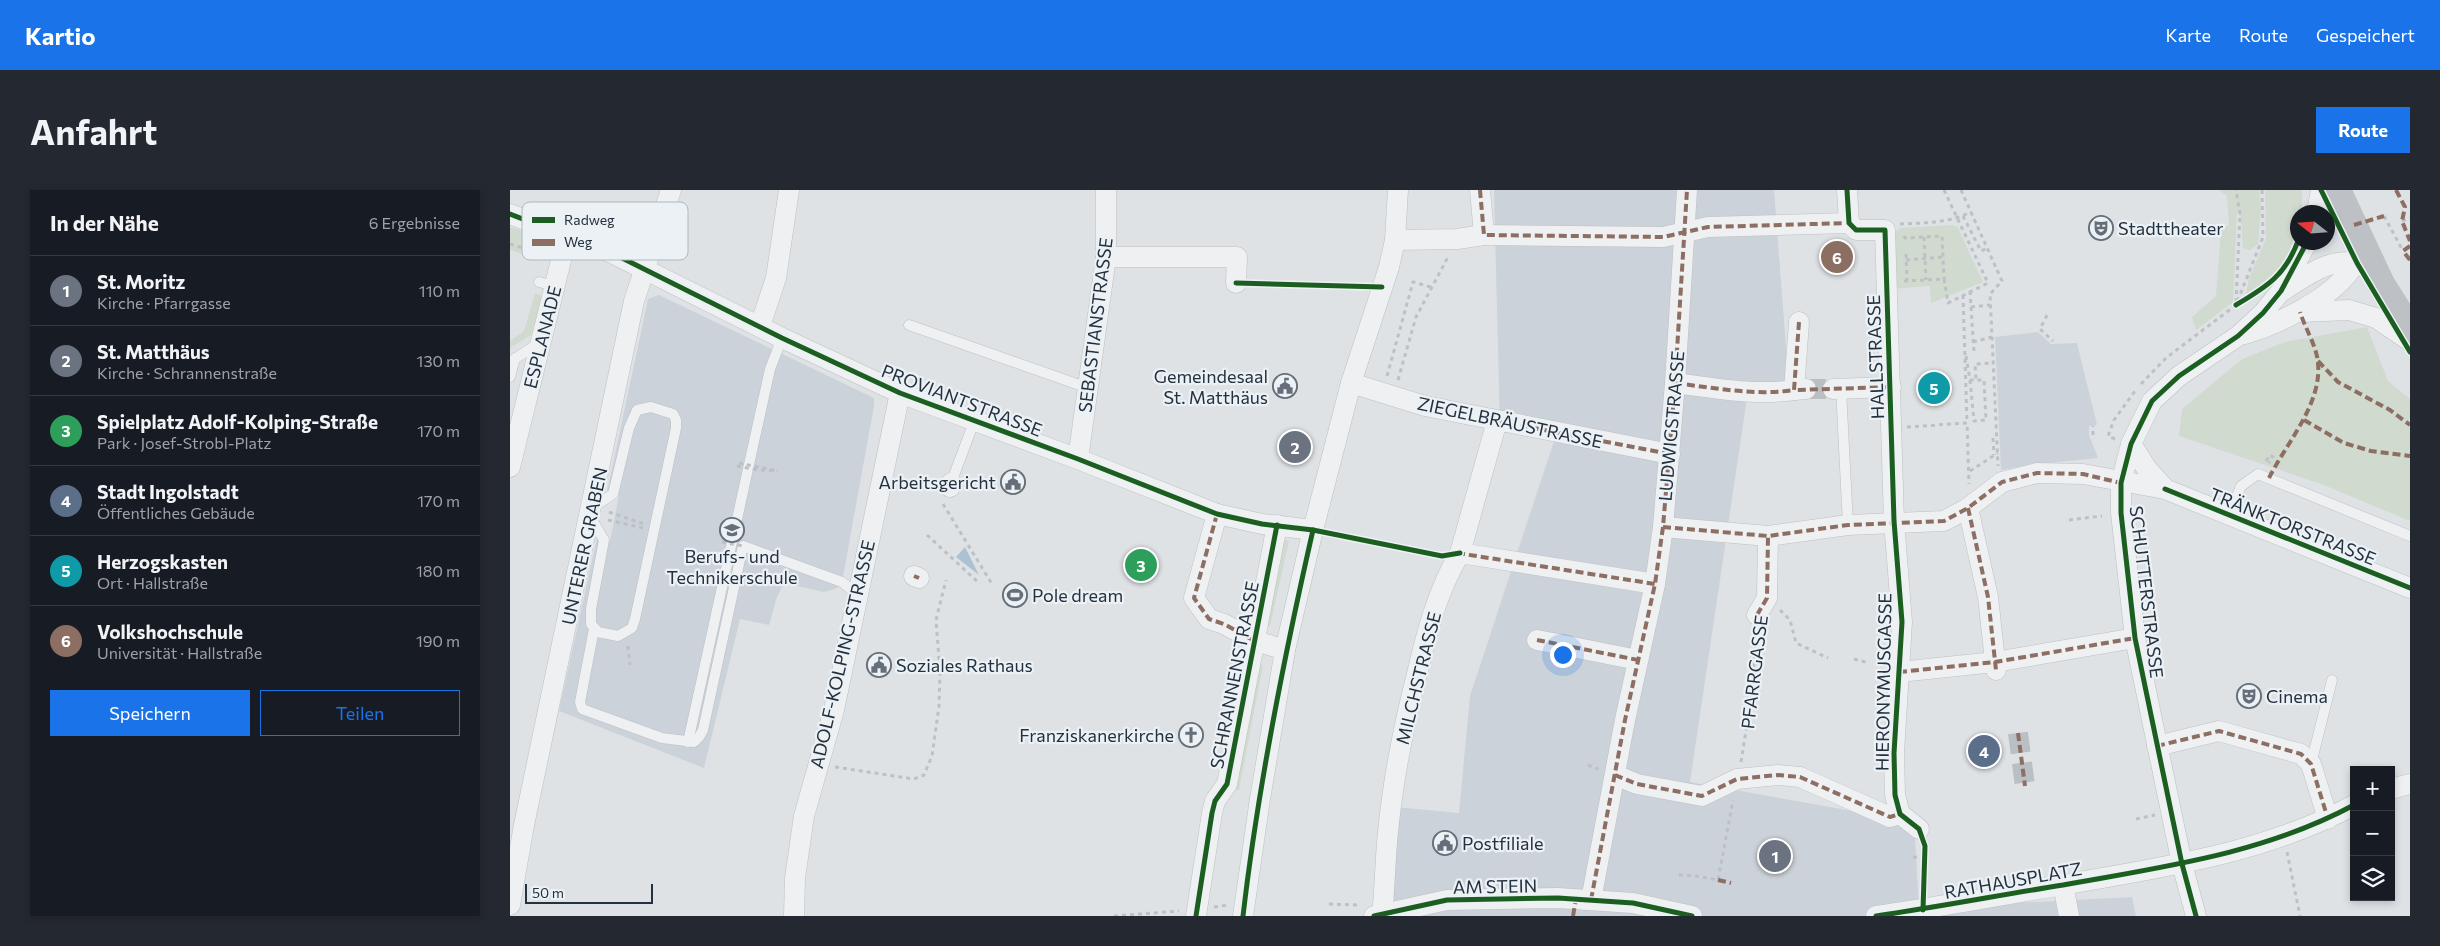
<!DOCTYPE html>
<html lang="de">
<meta charset="utf-8">
<style>
body{margin:0;font-family:Commissioner,sans-serif;background:#242831;color:#f1f3f6}
.controls{position:absolute;right:15px;bottom:15px;display:grid;overflow:hidden;border-radius:0px;box-shadow:0 2px 8px #0003}
.controls button{width:45px;height:45px;display:grid;place-items:center;padding:0;border:0;border-bottom:1px solid #363941;background:#171b24;color:#f1f3f6;font:25px sans-serif}
.compass{position:absolute;left:1780px;top:15px;width:45px;height:45px;border-radius:50%;background:#171b24;box-shadow:0 2px 8px #0003;rotate:287deg}
.scale{position:absolute;left:15px;bottom:12px;width:128px;box-sizing:border-box;padding-left:5px;border:2px solid #24313f;border-top:0;font-size:14px;line-height:18px;white-space:nowrap;color:#24313f;-webkit-text-stroke:4px #ebf1f5;paint-order:stroke}
.you{position:absolute;left:1052px;top:464px;width:18px;height:18px;margin:-12px;border:4px solid #fff;border-radius:50%;background:#1a73e8;box-shadow:0 0 0 8px #1a73e833}
.badge{display:grid;place-items:center;width:32px;height:32px;border-radius:50%;background:#1a73e8;color:#fff;font-size:16px;font-weight:700}
.pin{position:absolute;translate:-50% -50%;border:2px solid #fff;box-shadow:0 1px 5px #0006}
.list{margin:0;padding:0;list-style:none}
h2{display:flex;justify-content:space-between;align-items:center;height:65px;margin:0;padding:0 20px;font-size:21px}
h2 small{font-size:16px;font-weight:400;color:#9ea1a6}
.list li{display:grid;grid-template-columns:32px 1fr auto;gap:15px;align-items:center;box-sizing:border-box;height:70px;padding:0 20px;border-top:1px solid #363941}
.list b{display:block;font-size:19px;white-space:nowrap}
.list p{margin:0;font-size:16px;white-space:nowrap;color:#9ea1a6}
.list em{font-size:16px;font-style:normal;color:#9ea1a6}
.actions{display:flex;gap:10px;padding:15px 20px}
.actions a{flex:1;padding:11px 0;border:1px solid #1a73e8;border-radius:0px;text-align:center;font-size:18px;color:#1a73e8}
.actions .main{background:#1a73e8;color:#fff}
.icon{flex:none;width:28px;height:28px;fill:none;stroke:currentColor;stroke-width:2;stroke-linecap:round;stroke-linejoin:round}
.map{position:relative;flex:none;width:1900px;height:726px;overflow:hidden;border-radius:0px}
header{display:flex;align-items:center;gap:30px;box-sizing:border-box;height:70px;padding:0 25px;background:#1a73e8;color:#fff}
header strong{font-size:24px}
nav{display:flex;gap:28px;margin-inline-start:auto;font-size:18px}
.intro{display:flex;align-items:center;justify-content:space-between;box-sizing:border-box;height:120px;padding:0 30px}
h1{margin:0;font-size:35px}
.button{padding:12px 22px;border-radius:0px;background:#1a73e8;color:#fff;font-size:18px;font-weight:700}
main{display:flex;gap:30px;padding:0 30px}
aside{flex:1;background:#171b24;border-radius:0px;box-shadow:0 2px 8px #0003}
.map>svg:first-child{display:block}
.built{fill:#ccd2d9}
.green{fill:#d1dace}
.water{fill:#aac2d4}
.lines{fill:none;stroke-linecap:round;stroke-linejoin:round}
.street-tunnel{stroke:#babfc4;stroke-width:20;stroke-dasharray:20 10;stroke-linecap:butt}
.lane-casing{stroke:#bdc0c3;stroke-width:11}
.street-casing{stroke:#bdc0c3;stroke-width:21}
.path{stroke:#bdc1c5;stroke-width:3;stroke-dasharray:4 4;stroke-linecap:butt}
.lane{stroke:#eef0f2;stroke-width:10}
.street{stroke:#eef0f2;stroke-width:20}
.secondary{stroke:#bdc1c5;stroke-width:28}
.path-bridge{stroke:#bdc1c5;stroke-width:3;stroke-dasharray:4 4;stroke-linecap:butt}
.quiet{stroke:#8d6e63;stroke-width:4;stroke-dasharray:8 4;stroke-linecap:butt}
.cycleway-casing{stroke:#ebf1f5;stroke-width:8}
.cycleway{stroke:#1b5e20;stroke-width:5}
.labels{text-anchor:middle;dominant-baseline:central;stroke-width:4.5;stroke-linejoin:round;paint-order:stroke}
.poi-label{font-size:18px;fill:#24313f;stroke:#ebf1f5;text-anchor:start}
.street-label{font-size:18px;fill:#24313f;stroke:#ebf1f5}
.key{fill:#ebf1f5;stroke:#afb7be;stroke-width:1}
.key-label{font-size:14px;fill:#24313f}
</style>
<header>
<strong>Kartio</strong>
<nav><a>Karte</a><a>Route</a><a>Gespeichert</a></nav>
</header>
<div class="intro"><h1>Anfahrt</h1><a class="button">Route</a></div>
<main>
<aside>
<h2>In der Nähe<small>6 Ergebnisse</small></h2>
<ul class="list">
<li><span class="badge" style="background:#6b7280">1</span><div><b>St. Moritz</b><p>Kirche · Pfarrgasse</p></div><em>110 m</em></li>
<li><span class="badge" style="background:#6b7280">2</span><div><b>St. Matthäus</b><p>Kirche · Schrannenstraße</p></div><em>130 m</em></li>
<li><span class="badge" style="background:#2e9e5b">3</span><div><b>Spielplatz Adolf-Kolping-Straße</b><p>Park · Josef-Strobl-Platz</p></div><em>170 m</em></li>
<li><span class="badge" style="background:#5c6f8a">4</span><div><b>Stadt Ingolstadt</b><p>Öffentliches Gebäude</p></div><em>170 m</em></li>
<li><span class="badge" style="background:#0f9aa8">5</span><div><b>Herzogskasten</b><p>Ort · Hallstraße</p></div><em>180 m</em></li>
<li><span class="badge" style="background:#8d6e63">6</span><div><b>Volkshochschule</b><p>Universität · Hallstraße</p></div><em>190 m</em></li>
</ul>
<div class="actions"><a class="main">Speichern</a><a>Teilen</a></div>
</aside>
<div class="map">
<svg width="1900" height="726" viewBox="0 0 1900 726">
<rect width="100%" height="100%" fill="#dfe2e5"/>
<!-- built -->
<g class="built">
<polygon points="984,0 1264,0 1279,196 1238,201 1180,592 1404,632 1409,718 1622,707 1626,726 871,726 886,617 949,623 960,506 1045,248 990,239"/>
<polygon points="149,105 364,208 364,216 332,392 327,398 314,402 274,393 267,407 259,435 230,429 194,578 49,521 87,348 100,351 109,305 97,302 138,109"/>
<polygon points="1528,142 1541,154 1567,153 1587,235 1579,236 1579,245 1588,268 1519,275 1491,280 1485,147"/>
</g>
<!-- green -->
<g class="green">
<polygon points="1709,0 1749,0 1751,18 1748,54 1740,60 1733,58 1731,27 1727,22 1723,112 1686,140 1682,127 1706,106 1711,39 1719,35 1717,6"/>
<path d="M1755,0H1792V22H1788C1787,29 1788,36 1787,42C1784,68 1761,96 1736,104L1739,88L1756,49Z"/>
<polygon points="1443,35 1448,38 1473,92 1421,113 1420,96 1381,99 1381,46 1390,38"/>
<polygon points="0,37 25,45 35,71 0,60"/>
<polygon points="25,103 34,107 21,145 0,158 0,151 14,141"/>
<polygon points="1857,137 1878,191 1900,209 1900,331 1814,295 1669,246 1672,219 1732,169 1775,152"/>
<polygon points="771,349 779,351 760,436 752,434"/>
<polygon points="621,365 644,374 640,384 617,375"/>
<polygon points="745,474 753,475 729,600 721,599"/>
</g>
<!-- water -->
<polygon class="water" points="455,357 469,385 446,367"/>
<g class="lines">
<!-- street-tunnel -->
<g class="street-tunnel">
<polyline points="1296,199 1323,199"/>
<polyline points="1508,543 1515,596"/>
</g>
<defs>
<g id="lane">
<polyline points="29,92 44,96"/>
<polyline points="399,135 578,198"/>
<polyline points="0,172 29,153"/>
<polyline points="0,187 5,168"/>
<polyline points="1331,199 1338,335"/>
<polyline points="441,293 464,232"/>
<polyline points="1720,324 1731,296 1748,284 1900,346"/>
<polyline points="80,326 94,350 81,419 81,434 88,442 108,446 122,438 125,429 166,238 166,230 163,224 141,217 127,220 119,238 103,304 82,318"/>
<polyline points="84,439 70,512 72,519 152,548 184,552 189,547 193,540 233,356 332,392 347,404"/>
<polyline points="178,552 260,179 272,148"/>
<polyline points="1801,574 1822,490"/>
</g>
<g id="street">
<polyline points="970,0 974,45"/>
<polyline points="1337,0 1339,33"/>
<polyline points="1807,22 1811,0"/>
<polyline points="0,24 102,63"/>
<polyline points="885,50 947,49 974,45 1153,47 1198,37 1339,33 1346,40 1375,40 1384,331 1392,432 1384,563 1385,605 1390,624"/>
<polyline points="106,65 272,148 390,203 568,269 707,324 752,334 803,340"/>
<polyline points="596,67 727,67 726,93"/>
<path d="M1774,100C1796,86 1827,62 1854,77"/>
<polyline points="1790,122 1839,120 1866,128 1900,151"/>
<polyline points="1289,132 1284,200 1296,199"/>
<polyline points="250,136 266,88 279,0"/>
<path d="M1735,144C1774,132 1850,97 1852,50"/>
<polyline points="841,193 915,216 1160,264"/>
<path d="M1165,193C1205,198 1245,206 1284,200"/>
<polyline points="1323,199 1381,197"/>
<polyline points="1621,254 1637,279 1655,299"/>
<polyline points="568,269 596,67 596,0"/>
<polyline points="0,277 57,46"/>
<polyline points="440,297 441,293"/>
<polyline points="1458,318 1478,407 1486,480"/>
<polyline points="707,324 684,408 699,429 714,434 743,450 775,460"/>
<polyline points="1153,337 1258,346 1338,335 1434,331 1458,318 1492,292 1527,283 1573,284 1655,299 1900,398"/>
<polyline points="950,363 1145,394"/>
<polyline points="404,386 409,388"/>
<polyline points="1247,425 1257,408 1258,346"/>
<polyline points="1027,450 1128,470"/>
<polyline points="1389,482 1485,472 1625,448"/>
<polyline points="1647,556 1709,541 1791,564 1801,574 1818,629"/>
<polyline points="1105,585 1127,594 1192,606 1227,589 1268,585 1290,587 1380,627 1390,624"/>
<polyline points="1881,599 1900,594"/>
<polyline points="1390,624 1409,639"/>
<polyline points="1553,694 1559,726"/>
<polyline points="1081,710 1115,530 1145,394 1153,337 1165,193 1177,0"/>
<polyline points="0,715 14,635 124,111 161,0"/>
<polyline points="284,726 285,688 294,626 324,520 390,203"/>
<polyline points="686,726 702,623 705,611 717,594 767,335"/>
<polyline points="733,726 750,609 775,460 803,340 841,193 879,77 885,50 888,0"/>
<polyline points="864,726 937,710 1048,708 1123,713 1182,726"/>
<path d="M872,726C875,698 875,670 878,642C883,590 893,539 906,488C916,445 927,401 950,363L987,231"/>
<path d="M1366,726C1428,717 1490,705 1553,695C1652,677 1753,664 1844,615"/>
<polyline points="1686,726 1672,674 1625,448 1611,323 1611,293 1621,254 1642,211 1669,186 1728,146 1753,123 1771,101 1797,52"/>
</g>
</defs>
<!-- lane casing -->
<use href="#lane" class="lane-casing"/>
<!-- street casing -->
<use href="#street" class="street-casing"/>
<!-- path -->
<g class="path">
<polyline points="1451,0 1492,91 1480,104 1488,276"/>
<polyline points="1453,26 1471,61 1478,58"/>
<polyline points="1874,26 1893,61"/>
<polyline points="1892,31 1900,28"/>
<path d="M1390,34C1414,33 1439,33 1461,22"/>
<polyline points="1394,46 1395,48 1432,46 1434,89"/>
<polyline points="1414,47 1416,90"/>
<polyline points="0,54 35,65"/>
<polyline points="1396,64 1397,91"/>
<polyline points="1396,70 1433,67"/>
<polyline points="1394,91 1434,89 1438,113 1478,93 1434,0"/>
<polyline points="1460,101 1461,117 1480,115"/>
<polyline points="1453,105 1457,233"/>
<polyline points="1726,112 1730,24 1726,0"/>
<polyline points="1461,117 1464,161"/>
<polyline points="1537,125 1530,139 1543,151"/>
<polyline points="1463,152 1482,147"/>
<polyline points="1456,166 1460,190 1466,190 1465,174 1483,173"/>
<polyline points="877,186 903,92 921,97"/>
<polyline points="888,190 906,127 938,67"/>
<polyline points="1460,190 1464,231 1476,230 1474,190 1466,190"/>
<polyline points="1631,194 1656,168 1726,115 1753,47 1752,0"/>
<polyline points="1397,237 1457,233 1459,294"/>
<polyline points="1583,245 1583,236"/>
<polyline points="1483,248 1484,265"/>
<polyline points="1605,249 1598,246 1604,230 1625,201"/>
<polyline points="1756,271 1760,265 1763,267 1759,273"/>
<polyline points="251,280 268,281"/>
<polyline points="1460,281 1488,263"/>
<polyline points="433,314 482,394"/>
<polyline points="99,322 134,334"/>
<polyline points="98,330 133,338"/>
<polyline points="1559,330 1592,326"/>
<polyline points="417,345 470,394"/>
<polyline points="1270,420 1280,430 1286,453 1318,468"/>
<polyline points="118,456 120,475"/>
<polyline points="1344,469 1359,473"/>
<polyline points="1231,572 1242,503 1246,442"/>
<polyline points="1078,575 1088,579"/>
<polyline points="325,577 404,589 414,585 422,566 429,516 430,481 426,430 436,390"/>
<polyline points="1626,629 1645,625"/>
<polyline points="1777,662 1790,726"/>
<polyline points="1403,667 1415,668"/>
<polyline points="1169,685 1186,686 1208,690 1223,610"/>
<polyline points="1414,702 1415,655"/>
<polyline points="819,714 850,715"/>
<polyline points="704,717 718,715"/>
<polyline points="604,726 669,721"/>
</g>
<!-- lane -->
<use href="#lane" class="lane"/>
<!-- street -->
<use href="#street" class="street"/>
<!-- secondary -->
<polyline class="secondary" points="1827,0 1871,94 1900,140"/>
<!-- path-bridge -->
<g class="path-bridge">
<polyline points="229,273 268,281"/>
<polyline points="227,276 248,280"/>
<polyline points="212,352 233,356"/>
</g>
<!-- quiet -->
<g class="quiet">
<polyline points="970,0 974,45 1153,47 1198,37 1339,33 1342,36"/>
<polyline points="1886,0 1895,17 1892,31 1900,51"/>
<polyline points="1844,35 1874,26"/>
<polyline points="1900,56 1893,61 1900,70"/>
<polyline points="1289,132 1284,200 1381,197"/>
<polyline points="1808,171 1828,192 1880,220 1900,235"/>
<path d="M1165,193C1205,198 1245,206 1284,200"/>
<polyline points="1794,230 1834,253 1861,261 1900,266"/>
<polyline points="987,231 1160,264"/>
<path d="M1759,288C1777,252 1812,214 1808,173C1807,157 1795,138 1790,122"/>
<polyline points="440,297 441,293"/>
<polyline points="1458,318 1478,407 1486,480"/>
<polyline points="707,324 684,408 699,429 714,434 743,450"/>
<polyline points="1153,337 1258,346 1338,335 1434,331 1458,318 1492,292 1527,283 1573,284 1611,293"/>
<polyline points="947,363 1145,394"/>
<polyline points="404,386 409,388"/>
<polyline points="1247,425 1257,408 1258,346"/>
<polyline points="1027,450 1128,470"/>
<polyline points="1389,482 1485,472 1625,448"/>
<polyline points="1508,543 1515,596"/>
<polyline points="1647,556 1709,541 1791,564 1801,574 1818,629"/>
<polyline points="1105,585 1127,594 1192,606 1227,589 1268,585 1290,587 1380,627 1390,624"/>
<polyline points="1208,690 1221,693"/>
<polyline points="1081,710 1115,530 1145,394 1153,337 1165,193 1177,0"/>
<polyline points="1063,726 1066,709"/>
</g>
<defs>
<g id="cycleway">
<polyline points="1337,0 1339,33 1346,40 1375,40 1384,331 1392,432 1384,563 1385,605 1390,624 1409,639 1415,656 1413,720"/>
<polyline points="1811,0 1847,73 1900,162"/>
<polyline points="0,24 106,65 272,148 390,203 568,269 707,324 752,334 803,340 932,366 950,363"/>
<polyline points="726,93 872,97"/>
<path d="M1726,115C1756,97 1775,86 1788,51"/>
<polyline points="1655,299 1900,398"/>
<polyline points="686,726 702,623 705,611 717,594 767,335"/>
<path d="M733,726C748,596 774,467 803,340"/>
<polyline points="864,726 937,710 1048,708 1123,713 1182,726"/>
<path d="M1366,726C1428,717 1490,705 1553,695C1652,677 1753,664 1844,615"/>
<polyline points="1686,726 1672,674 1625,448 1611,323 1611,293 1621,254 1642,211 1669,186 1728,146 1753,123 1771,101 1797,52"/>
</g>
</defs>
<!-- cycleway casing -->
<use href="#cycleway" class="cycleway-casing"/>
<!-- cycleway -->
<use href="#cycleway" class="cycleway"/>
</g>
<!-- icons -->
<defs>
<symbol id="theatre-ring" viewBox="-11 -11 22 22"><circle r="9.5" fill="#ebf1f5" stroke="#656f79" stroke-width="1.5"/><path d="M-5-5.5Q0-4 5-5.5V0Q5 5 0 6Q-5 5-5 0ZM-3.3-2.5H-1v1.5H-3.3ZM1-2.5H3.3v1.5H1ZM-2.8 1Q0 5.5 2.8 1Z" fill="#656f79"/></symbol>
<symbol id="civic-ring" viewBox="-11 -11 22 22"><circle r="9.5" fill="#ebf1f5" stroke="#656f79" stroke-width="1.5"/><path d="M-.6-6.5H3V-4.5H.6V-3L4-1V1h2V6H-6V1h2V-1L-.6-3ZM-1.2 2.5V6h2.4V2.5Z" fill="#656f79"/></symbol>
<symbol id="university-ring" viewBox="-11 -11 22 22"><circle r="9.5" fill="#ebf1f5" stroke="#656f79" stroke-width="1.5"/><path d="M0-5L7-2L0 1L-7-2ZM-4 1L0 2.5L4 1V4Q0 6-4 4Z" fill="#656f79"/></symbol>
<symbol id="stadium-ring" viewBox="-11 -11 22 22"><circle r="9.5" fill="#ebf1f5" stroke="#656f79" stroke-width="1.5"/><path d="M0-5a6.5 5 0 1 0 0 10a6.5 5 0 1 0 0-10ZM-3.5-1.8h7v3.6h-7Z" fill="#656f79"/></symbol>
<symbol id="church-ring" viewBox="-11 -11 22 22"><circle r="9.5" fill="#ebf1f5" stroke="#656f79" stroke-width="1.5"/><path d="M-1.2-6h2.4v3.5h3.3v2.4h-3.3V6h-2.4V-.1h-3.3v-2.4h3.3Z" fill="#656f79"/></symbol>
</defs>
<g fill-rule="evenodd">
<use href="#theatre-ring" x="1577" y="24" width="28" height="28"/>
<use href="#civic-ring" x="761" y="182" width="28" height="28"/>
<use href="#civic-ring" x="489" y="278" width="28" height="28"/>
<use href="#university-ring" x="208" y="326" width="28" height="28"/>
<use href="#stadium-ring" x="491" y="391" width="28" height="28"/>
<use href="#civic-ring" x="355" y="461" width="28" height="28"/>
<use href="#theatre-ring" x="1725" y="492" width="28" height="28"/>
<use href="#church-ring" x="667" y="531" width="28" height="28"/>
<use href="#civic-ring" x="921" y="639" width="28" height="28"/>
</g>
<g class="labels">
<!-- poi labels -->
<g class="poi-label">
<text x="1608" y="38">Stadttheater</text>
<text x="758" y="186" text-anchor="end">Gemeindesaal<tspan x="758" dy="21">St. Matthäus</tspan></text>
<text x="486" y="292" text-anchor="end">Arbeitsgericht</text>
<text x="222" y="366" text-anchor="middle">Berufs- und<tspan x="222" dy="21">Technikerschule</tspan></text>
<text x="522" y="405">Pole dream</text>
<text x="386" y="475">Soziales Rathaus</text>
<text x="1756" y="506">Cinema</text>
<text x="664" y="545" text-anchor="end">Franziskanerkirche</text>
<text x="952" y="653">Postfiliale</text>
</g>
<!-- street labels -->
<g class="street-label">
<text transform="translate(585 135) rotate(-83)">SEBASTIANSTRASSE</text>
<text transform="translate(32 147) rotate(-76)">ESPLANADE</text>
<text transform="translate(1365 167) rotate(-92)">HALLSTRASSE</text>
<text transform="translate(452 210) rotate(21)">PROVIANTSTRASSE</text>
<text transform="translate(1000 232) rotate(12)">ZIEGELBRÄUSTRASSE</text>
<text transform="translate(1161 236) rotate(-85)">LUDWIGSTRASSE</text>
<text transform="translate(1783 336) rotate(22)">TRÄNKTORSTRASSE</text>
<text transform="translate(74 356) rotate(-78)">UNTERER GRABEN</text>
<text transform="translate(1637 402) rotate(83)">SCHUTTERSTRASSE</text>
<text transform="translate(332 464) rotate(-77)">ADOLF-KOLPING-STRASSE</text>
<text transform="translate(1244 482) rotate(-83)">PFARRGASSE</text>
<text transform="translate(724 485) rotate(-79)">SCHRANNENSTRASSE</text>
<text transform="translate(908 488) rotate(-76)">MILCHSTRASSE</text>
<text transform="translate(1373 492) rotate(-89)">HIERONYMUSGASSE</text>
<text transform="translate(1503 690) rotate(-10)">RATHAUSPLATZ</text>
<text transform="translate(985 696) rotate(-1)">AM STEIN</text>
</g>
</g>
<!-- legend -->
<rect x="12" y="12" width="166" height="58" rx="8" class="key"/>
<rect x="22" y="27" width="23" height="6" fill="#1b5e20"/>
<rect x="22" y="49" width="23" height="7" fill="#8d6e63"/>
<g class="key-label">
<text x="54" y="35">Radweg</text>
<text x="54" y="57">Weg</text>
</g>
</svg>
<div class="controls">
<button>+</button>
<button>−</button>
<button><svg class="icon" aria-label="layers" viewBox="0 0 24 24"><path d="M12 4l9 5-9 5-9-5zM3 14l9 5 9-5"/></svg></button>
</div>
<svg class="compass" viewBox="-18 -18 36 36"><path d="M0-13l5 13h-10z" fill="#e53935"/><path d="M0 13l5-13h-10z" fill="#9ea1a6"/></svg>
<div class="scale">50 m</div>
<div class="you"></div>
<div class="pin badge" style="left:1265px;top:666px;background:#6b7280">1</div>
<div class="pin badge" style="left:785px;top:257px;background:#6b7280">2</div>
<div class="pin badge" style="left:631px;top:375px;background:#2e9e5b">3</div>
<div class="pin badge" style="left:1474px;top:561px;background:#5c6f8a">4</div>
<div class="pin badge" style="left:1424px;top:198px;background:#0f9aa8">5</div>
<div class="pin badge" style="left:1327px;top:67px;background:#8d6e63">6</div>
</div>
</main>
